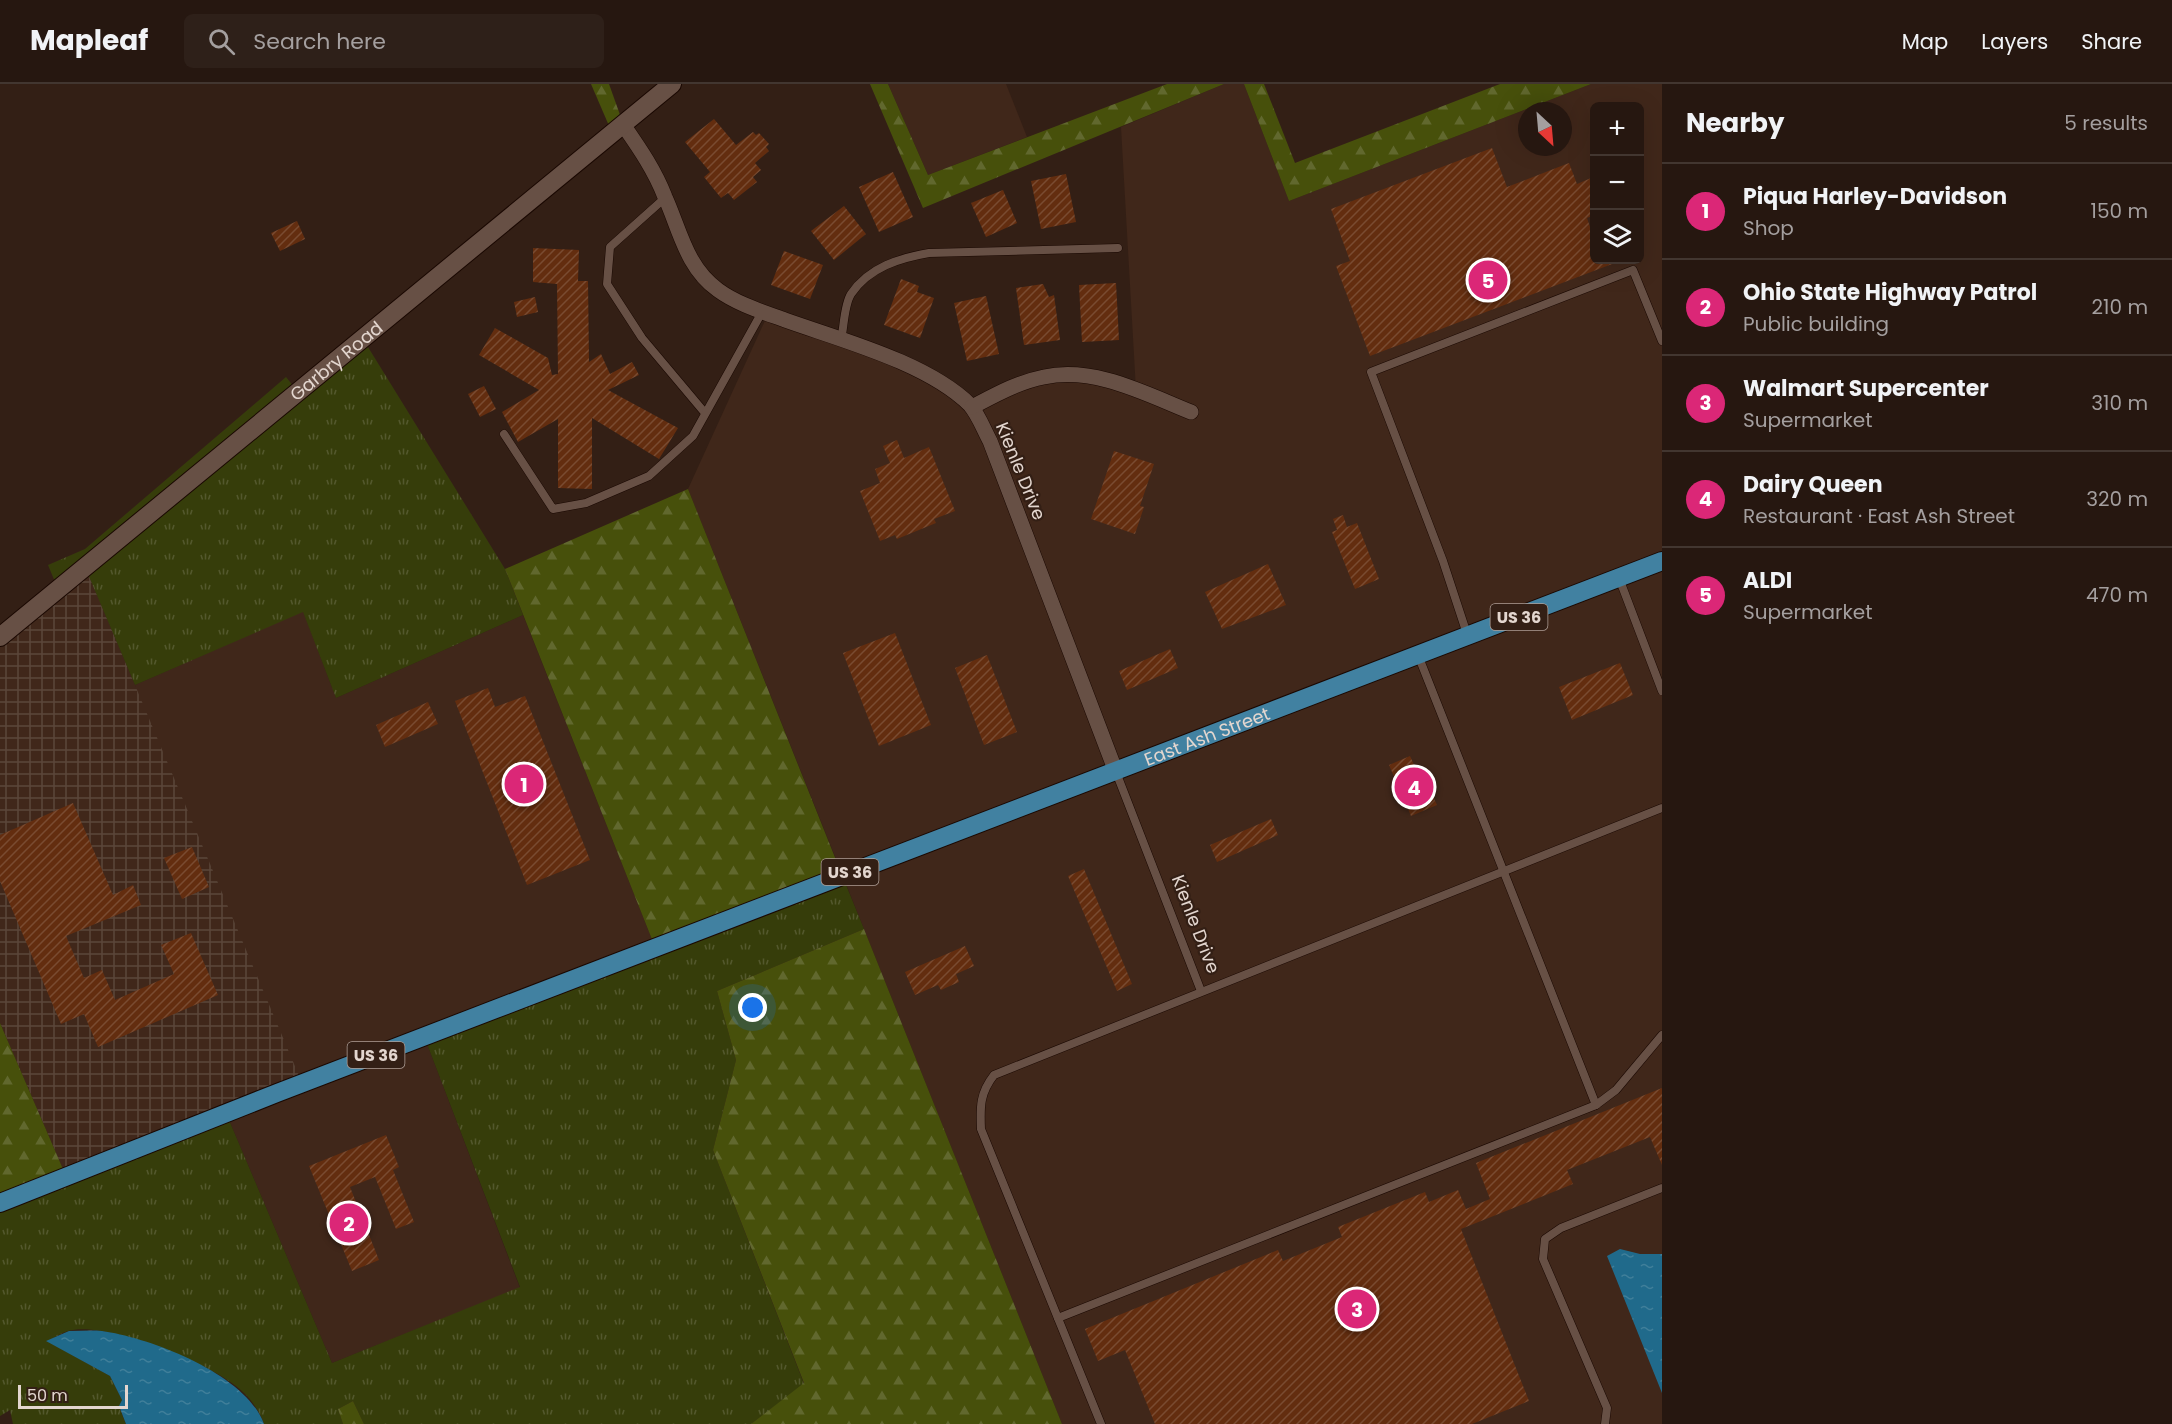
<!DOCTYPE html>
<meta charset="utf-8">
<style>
body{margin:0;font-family:Poppins,sans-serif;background:#2e2019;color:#f1f3f6}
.controls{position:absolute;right:18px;top:18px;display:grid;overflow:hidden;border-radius:9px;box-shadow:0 6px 24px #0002}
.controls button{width:54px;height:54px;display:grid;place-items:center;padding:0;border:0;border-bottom:2px solid #423630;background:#261710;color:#f1f3f6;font:30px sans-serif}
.compass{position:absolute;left:1518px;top:18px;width:54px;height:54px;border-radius:50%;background:#261710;box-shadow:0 6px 24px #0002;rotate:154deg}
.scale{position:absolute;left:18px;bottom:15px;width:110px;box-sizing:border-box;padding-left:6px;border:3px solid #e3d6cf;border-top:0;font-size:16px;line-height:21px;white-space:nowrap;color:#e3d6cf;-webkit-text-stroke:4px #331f15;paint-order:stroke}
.you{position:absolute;left:753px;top:924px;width:21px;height:21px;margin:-15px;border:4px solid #fff;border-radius:50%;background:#1a73e8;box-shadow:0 0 0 9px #1a73e833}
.badge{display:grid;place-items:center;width:39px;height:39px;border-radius:50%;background:#db2777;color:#fff;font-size:20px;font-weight:700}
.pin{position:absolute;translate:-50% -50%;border:3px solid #fff;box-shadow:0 2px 6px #0006}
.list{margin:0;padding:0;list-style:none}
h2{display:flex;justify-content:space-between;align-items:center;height:78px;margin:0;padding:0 24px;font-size:26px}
h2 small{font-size:20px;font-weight:400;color:#a49f9f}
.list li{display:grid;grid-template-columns:39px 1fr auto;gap:18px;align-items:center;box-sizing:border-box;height:96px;padding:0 24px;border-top:2px solid #423630}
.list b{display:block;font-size:22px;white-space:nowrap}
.list p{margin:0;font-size:20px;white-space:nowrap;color:#a49f9f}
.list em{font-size:20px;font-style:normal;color:#a49f9f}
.icon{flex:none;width:33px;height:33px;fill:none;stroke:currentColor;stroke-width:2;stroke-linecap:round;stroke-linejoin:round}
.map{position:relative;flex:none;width:1662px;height:1340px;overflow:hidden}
header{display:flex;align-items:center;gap:36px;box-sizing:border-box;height:84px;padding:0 30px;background:#261710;border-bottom:2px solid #423630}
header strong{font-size:28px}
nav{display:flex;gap:33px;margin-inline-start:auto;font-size:21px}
.search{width:420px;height:54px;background:#2e2019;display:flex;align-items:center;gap:15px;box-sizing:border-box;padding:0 21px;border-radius:9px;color:#a49f9f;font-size:22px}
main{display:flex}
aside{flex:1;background:#261710}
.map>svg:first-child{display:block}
.built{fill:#40271a;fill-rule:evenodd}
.industrial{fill:url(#industrial-grid)}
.grass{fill:url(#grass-tufts)}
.forest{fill:url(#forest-firs)}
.water{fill:url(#water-ripples)}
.building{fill:url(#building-hatch)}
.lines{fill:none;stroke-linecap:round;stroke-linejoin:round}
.lane-casing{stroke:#1a0802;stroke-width:9}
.street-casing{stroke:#1a0802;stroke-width:16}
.secondary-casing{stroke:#1a0802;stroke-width:20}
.primary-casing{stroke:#1a0802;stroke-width:20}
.lane{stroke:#675045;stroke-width:8}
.street{stroke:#675045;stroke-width:15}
.secondary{stroke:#675045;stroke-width:18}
.primary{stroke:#4181a1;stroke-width:18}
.labels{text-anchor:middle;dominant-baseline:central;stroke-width:4.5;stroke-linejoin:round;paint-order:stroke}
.shield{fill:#331f15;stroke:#ae9f97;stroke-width:1.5}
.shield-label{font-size:16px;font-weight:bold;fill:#e3d6cf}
.street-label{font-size:18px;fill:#e3d6cf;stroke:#331f15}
</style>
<header>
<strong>Mapleaf</strong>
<div class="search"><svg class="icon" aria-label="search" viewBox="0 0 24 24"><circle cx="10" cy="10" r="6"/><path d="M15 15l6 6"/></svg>Search here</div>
<nav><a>Map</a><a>Layers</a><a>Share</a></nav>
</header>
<main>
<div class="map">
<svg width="1662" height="1340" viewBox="0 0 1662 1340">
<defs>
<pattern id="industrial-grid" width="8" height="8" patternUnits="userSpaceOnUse" patternTransform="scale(1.5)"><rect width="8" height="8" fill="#40271a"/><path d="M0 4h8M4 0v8" fill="none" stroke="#5b463a"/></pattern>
<pattern id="grass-tufts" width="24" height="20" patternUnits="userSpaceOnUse" patternTransform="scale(1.5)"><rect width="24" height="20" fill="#363d0a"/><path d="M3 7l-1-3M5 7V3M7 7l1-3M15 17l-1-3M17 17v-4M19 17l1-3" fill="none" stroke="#53582d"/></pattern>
<pattern id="forest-firs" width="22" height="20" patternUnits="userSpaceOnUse" patternTransform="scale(1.5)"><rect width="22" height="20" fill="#47500b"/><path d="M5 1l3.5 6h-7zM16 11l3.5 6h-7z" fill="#61682e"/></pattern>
<pattern id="water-ripples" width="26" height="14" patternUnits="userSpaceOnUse" patternTransform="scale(1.5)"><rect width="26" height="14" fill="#206a8b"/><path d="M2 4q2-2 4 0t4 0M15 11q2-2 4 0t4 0" fill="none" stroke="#407f9a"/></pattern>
<pattern id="building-hatch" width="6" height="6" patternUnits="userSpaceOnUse" patternTransform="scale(1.5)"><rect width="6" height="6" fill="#632d0f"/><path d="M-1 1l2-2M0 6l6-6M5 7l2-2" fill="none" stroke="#794b31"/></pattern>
</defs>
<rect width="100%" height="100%" fill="#331f15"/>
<!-- built -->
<g class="built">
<polygon points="888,0 1006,0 1027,53 928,91"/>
<path d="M1224,0H1244L1289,117L1591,0H1662V1340H1062L688,405L768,230L867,264L972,323L1045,292L1136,306L1121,43ZM1594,22H1640V176H1594ZM1527,27H1563V63H1527Z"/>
<polygon points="303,527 336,614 523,531 655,863 424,952 520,1204 332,1279 226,1029 135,601"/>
</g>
<!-- industrial -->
<polygon class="industrial" points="85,482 302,999 66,1092 0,939 0,553"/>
<!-- grass -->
<g class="grass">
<polygon points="363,255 505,485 523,531 336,614 303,528 135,601 85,483 58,505 48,481 85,465 286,293 298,308"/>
<path d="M842,791L864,845L717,907L736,976L713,1066L804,1300L751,1340H364L353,1317L338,1325L343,1340H264C261,1330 252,1316 244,1309C217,1281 106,1236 68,1247C61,1249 54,1254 47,1257L110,1292L122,1316L119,1323L126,1340H13L10,1326L0,1332V1119L226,1029L332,1279L520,1203L424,952Z"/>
</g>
<!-- forest -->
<g class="forest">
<polygon points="591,0 609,0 624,42 613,51"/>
<polygon points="870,0 888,0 928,91 1167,0 1224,0 923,124"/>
<polygon points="1244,0 1264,0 1295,79 1500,0 1591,0 1289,117"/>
<polygon points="688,405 842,791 655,863 505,485"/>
<polygon points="864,845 1062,1340 751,1340 804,1299 713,1066 736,976 717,907"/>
<polygon points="0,939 66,1092 0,1119"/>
<polygon points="353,1317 364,1340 343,1340 338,1325"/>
</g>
<!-- water -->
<g class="water">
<polygon points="1620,1165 1640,1170 1662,1170 1662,1309 1607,1172"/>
<path d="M69,1247C80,1247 91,1246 102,1247C151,1254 246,1290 264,1340H126L119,1322L122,1316L110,1292L46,1257Z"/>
</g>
<!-- building -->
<g class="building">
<polygon points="714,35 736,61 753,48 756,51 759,49 769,60 766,63 769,67 755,79 761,86 753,93 757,98 734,116 728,109 721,114 704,93 710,88 685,58"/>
<polygon points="1492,64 1507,103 1569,79 1577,100 1591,94 1594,105 1594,131 1587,134 1594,155 1594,176 1620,177 1370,272 1336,182 1350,177 1331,125"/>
<polygon points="893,88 913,133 879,148 859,103"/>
<polygon points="1066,90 1076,138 1041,145 1031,97"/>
<polygon points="1003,106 1017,139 986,153 971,119"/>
<polygon points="844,122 866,150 834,176 811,147"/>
<polygon points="297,137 305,155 280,167 271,149"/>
<polygon points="533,164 579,166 578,197 588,197 589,278 601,270 610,290 632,278 639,291 608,306 678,344 659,375 592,334 592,405 558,404 558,335 518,358 502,328 539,306 479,271 495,244 548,274 552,291 558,290 557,200 533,198"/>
<polygon points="784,167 823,181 810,215 771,201"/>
<polygon points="901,195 919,202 917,208 934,214 920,254 884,241"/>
<polygon points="1116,199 1119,256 1082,258 1079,201"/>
<polygon points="1043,200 1049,213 1054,211 1060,256 1024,261 1016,204"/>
<polygon points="986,212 999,270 967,277 954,219"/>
<polygon points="535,213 538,228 517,233 514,218"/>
<polygon points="484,302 496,325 480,333 468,310"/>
<polygon points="897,356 904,374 929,363 955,427 934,435 936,439 897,455 895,451 880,457 860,407 880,399 875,385 890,379 883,362"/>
<polygon points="1114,367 1154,380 1140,422 1144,423 1135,450 1091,435"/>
<polygon points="1343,431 1347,443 1357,439 1379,495 1355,505 1332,448 1337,446 1333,435"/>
<polygon points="1268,480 1286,521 1222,545 1205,508"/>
<polygon points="895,549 931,641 879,662 843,569"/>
<polygon points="1170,565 1178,584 1127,606 1119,587"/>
<polygon points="987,571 1017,648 984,661 955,584"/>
<polygon points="1620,579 1633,611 1572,636 1559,603"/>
<polygon points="488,604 495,623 525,612 590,776 527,801 455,617"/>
<polygon points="428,618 438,640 385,663 376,641"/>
<polygon points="1410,672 1416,685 1420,683 1437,721 1411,732 1389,681"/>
<polygon points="73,719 113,811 133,801 141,821 66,852 84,894 102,886 115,916 174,890 161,861 191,849 218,911 98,963 84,930 61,940 0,797 0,751"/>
<polygon points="1271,735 1278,751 1217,778 1210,761"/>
<polygon points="192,763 209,803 182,815 164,774"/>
<polygon points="1084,785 1132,900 1117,907 1068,792"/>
<polygon points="965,862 974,882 956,890 959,898 941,906 938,901 915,911 905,888"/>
<polygon points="1662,1004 1662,1081 1650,1053 1567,1086 1573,1100 1461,1145 1529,1317 1472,1340 1155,1340 1125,1266 1098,1277 1085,1245 1278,1166 1283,1177 1342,1153 1338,1143 1425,1108 1429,1118 1458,1106 1466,1125 1490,1115 1476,1079"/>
<polygon points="386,1051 399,1083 393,1086 414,1138 396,1145 375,1093 350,1103 379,1176 352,1187 309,1082"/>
</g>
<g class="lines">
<defs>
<g id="lane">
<polyline points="666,113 610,163 607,200 642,254 705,329"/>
<path d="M841,256C844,243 844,221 851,210C869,183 900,174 929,169L1118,164"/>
<polyline points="504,350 553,425 586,419 649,392 693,352 762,228"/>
<polyline points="1619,494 1662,607"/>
<polyline points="1468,553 1443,477 1371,288 1633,186 1662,257"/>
<polyline points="1418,571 1596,1021"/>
<polyline points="1116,688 1201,907"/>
<polyline points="1058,1234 1596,1021 1616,1006 1662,951"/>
<path d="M1101,1340L981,1045C980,1022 980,1009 994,991L1662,724"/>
<polyline points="1605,1340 1607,1324 1543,1175 1545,1155 1561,1144 1662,1104"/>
</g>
<g id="street">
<path d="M624,42C640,65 655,87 665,113C680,146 686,183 718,206C737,220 763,228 785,236C841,256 928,279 970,321C978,330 984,346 990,357L1116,688"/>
<path d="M972,323C995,311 1018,298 1044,293C1094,282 1146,310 1191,328"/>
</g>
<g id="secondary">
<path id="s1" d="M0,553L672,0"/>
</g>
<g id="primary">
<path id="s2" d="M0,1119L277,1009L1662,477"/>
</g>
</defs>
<!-- lane casing -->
<use href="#lane" class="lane-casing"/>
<!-- street casing -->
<use href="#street" class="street-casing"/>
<!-- secondary casing -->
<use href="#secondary" class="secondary-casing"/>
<!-- primary casing -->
<use href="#primary" class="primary-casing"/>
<!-- lane -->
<use href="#lane" class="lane"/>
<!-- street -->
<use href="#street" class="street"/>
<!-- secondary -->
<use href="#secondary" class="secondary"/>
<!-- primary -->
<use href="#primary" class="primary"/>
</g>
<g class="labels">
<!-- shield labels -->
<g class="shield">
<rect x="1490.5" y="520" width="57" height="26" rx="4.5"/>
<rect x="821.5" y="775" width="57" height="26" rx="4.5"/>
<rect x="347.5" y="958" width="57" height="26" rx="4.5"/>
</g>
<g class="shield-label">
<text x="1519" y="533">US 36</text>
<text x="850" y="788">US 36</text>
<text x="376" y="971">US 36</text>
</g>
<!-- street labels -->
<g class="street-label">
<text stroke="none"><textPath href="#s1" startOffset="435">Garbry Road</textPath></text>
<text transform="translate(1021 387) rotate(68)">Kienle Drive</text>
<text stroke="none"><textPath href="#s2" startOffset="1294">East Ash Street</textPath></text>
<text transform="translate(1196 840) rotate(69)">Kienle Drive</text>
</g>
</g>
</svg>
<div class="controls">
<button>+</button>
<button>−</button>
<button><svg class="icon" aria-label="layers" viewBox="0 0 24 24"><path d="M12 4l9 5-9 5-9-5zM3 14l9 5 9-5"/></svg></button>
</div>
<svg class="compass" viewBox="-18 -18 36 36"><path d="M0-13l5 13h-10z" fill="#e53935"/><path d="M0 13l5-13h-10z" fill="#a49f9f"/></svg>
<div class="scale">50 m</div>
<div class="you"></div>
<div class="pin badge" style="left:524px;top:700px">1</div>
<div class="pin badge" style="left:349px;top:1139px">2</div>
<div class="pin badge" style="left:1357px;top:1225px">3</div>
<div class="pin badge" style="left:1414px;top:703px">4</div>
<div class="pin badge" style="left:1488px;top:196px">5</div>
</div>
<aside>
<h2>Nearby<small>5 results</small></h2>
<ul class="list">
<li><span class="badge">1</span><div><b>Piqua Harley-Davidson</b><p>Shop</p></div><em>150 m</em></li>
<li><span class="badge">2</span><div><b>Ohio State Highway Patrol</b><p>Public building</p></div><em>210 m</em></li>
<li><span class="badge">3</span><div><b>Walmart Supercenter</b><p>Supermarket</p></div><em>310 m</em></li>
<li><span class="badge">4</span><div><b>Dairy Queen</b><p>Restaurant · East Ash Street</p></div><em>320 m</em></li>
<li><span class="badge">5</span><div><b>ALDI</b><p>Supermarket</p></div><em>470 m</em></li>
</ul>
</aside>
</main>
